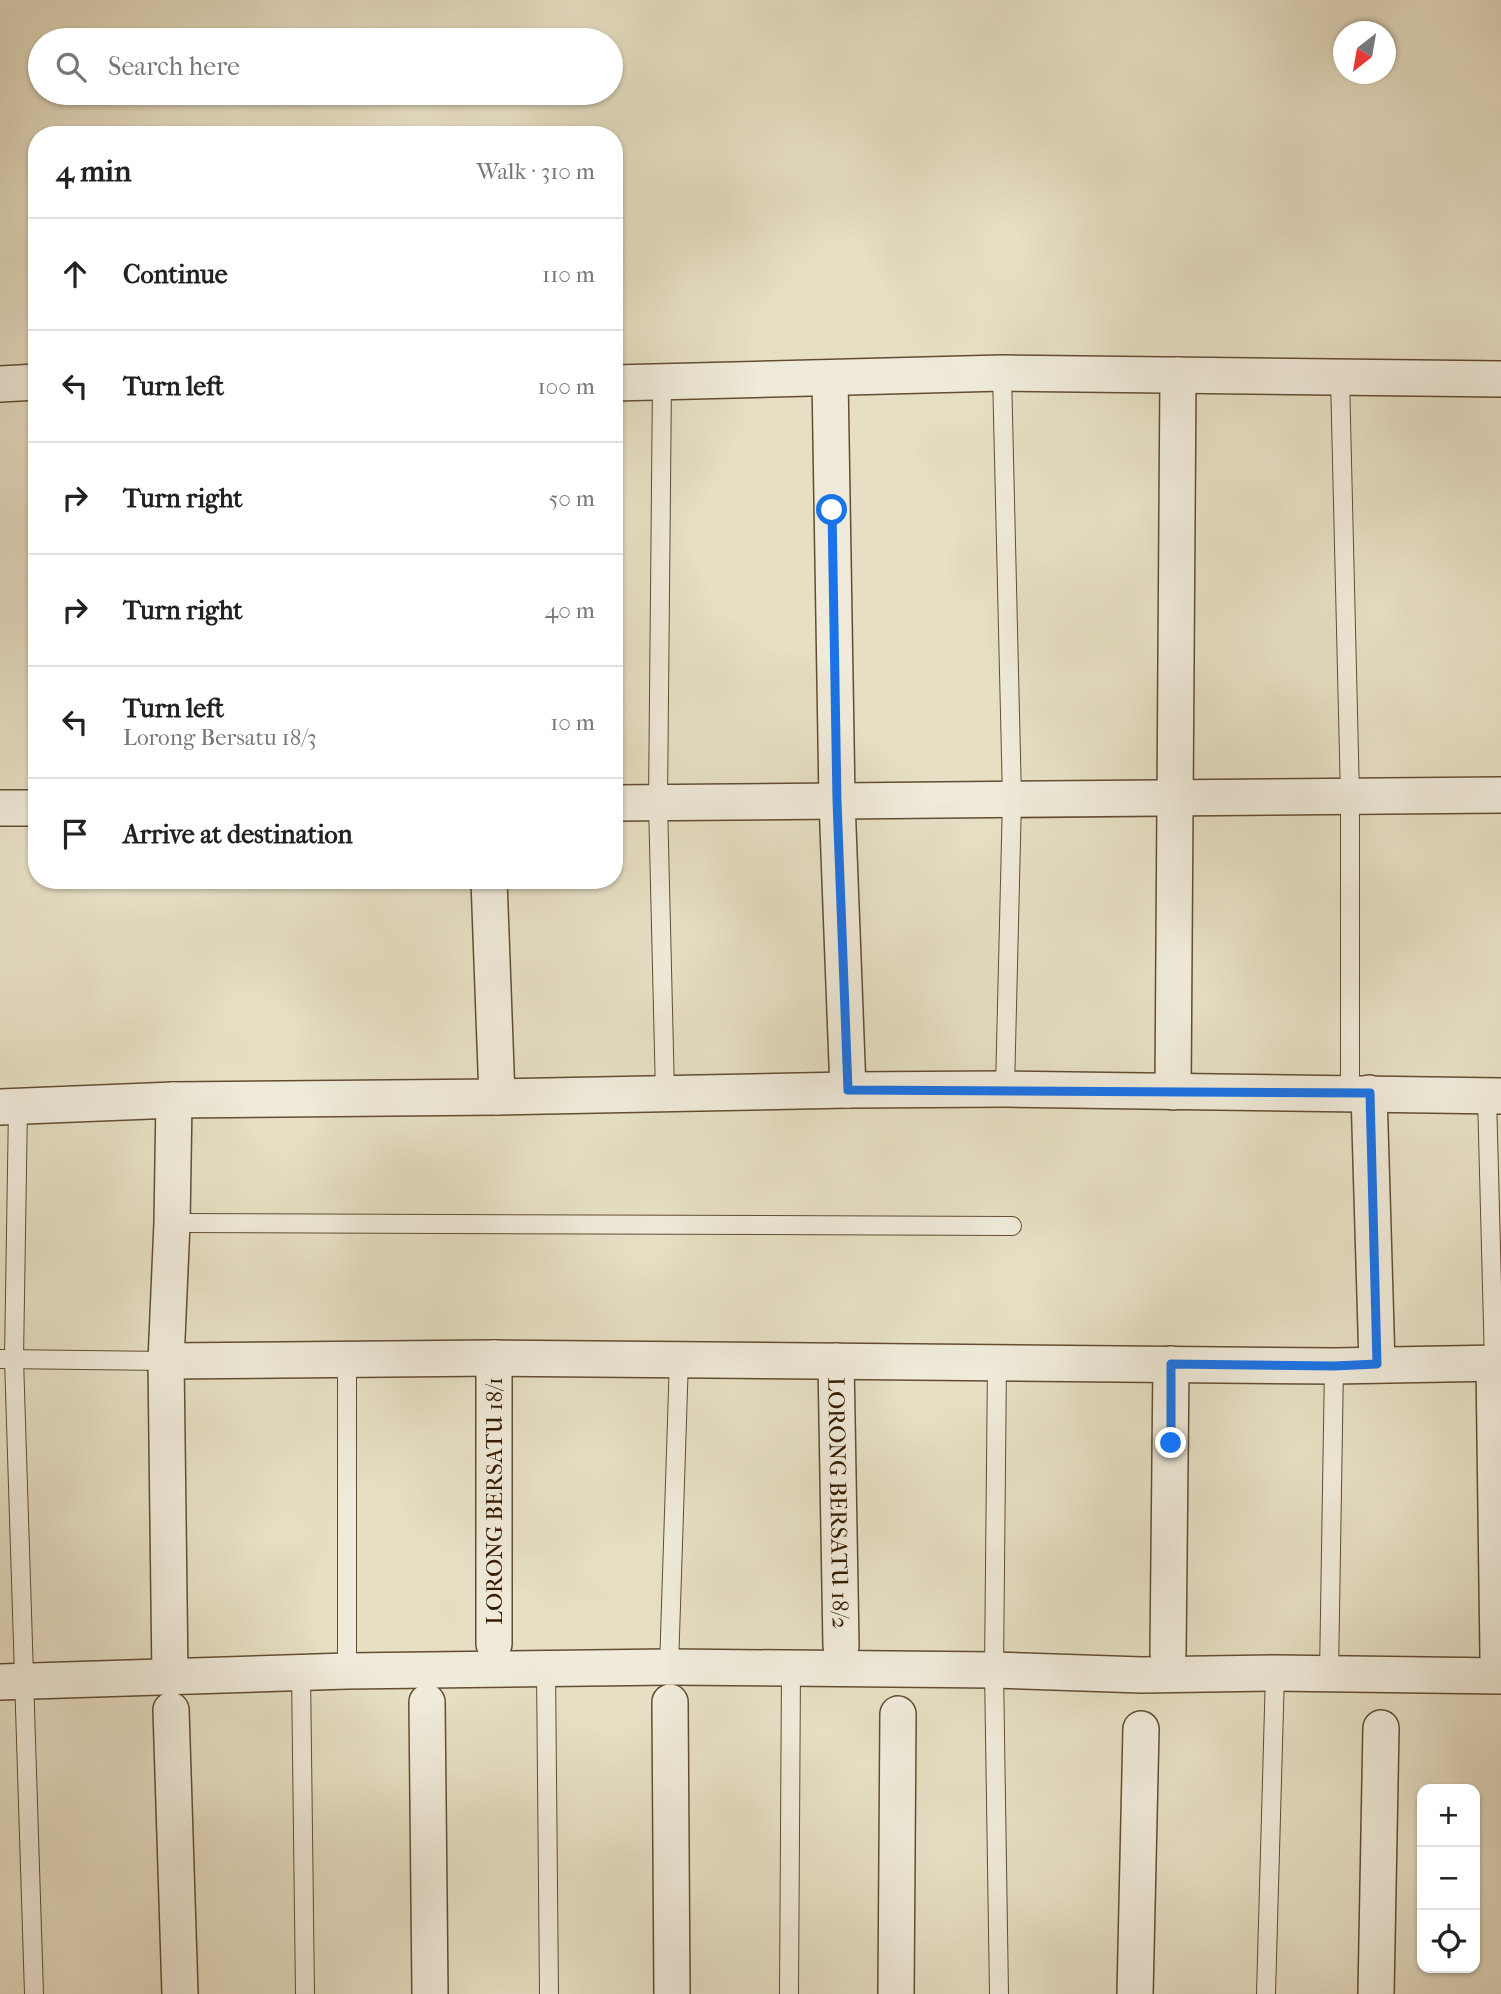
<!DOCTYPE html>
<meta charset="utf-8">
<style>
body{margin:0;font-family:"IM FELL French Canon",serif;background:#f6f6f6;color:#222}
.controls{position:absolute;right:21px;bottom:21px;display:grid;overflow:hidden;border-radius:14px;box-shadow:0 2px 5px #0004}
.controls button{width:63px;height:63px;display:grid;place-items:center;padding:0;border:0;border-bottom:2px solid #e0e0e0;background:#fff;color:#222;font:35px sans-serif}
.compass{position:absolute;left:1333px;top:21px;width:63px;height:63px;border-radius:50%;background:#fff;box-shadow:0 2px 5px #0004;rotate:211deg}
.stop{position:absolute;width:21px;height:21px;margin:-16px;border:5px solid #1a73e8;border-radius:50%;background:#fff}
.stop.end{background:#1a73e8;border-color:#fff;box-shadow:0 2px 7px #0008}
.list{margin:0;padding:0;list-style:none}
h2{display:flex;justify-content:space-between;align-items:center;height:91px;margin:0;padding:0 28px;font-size:30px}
h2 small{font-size:23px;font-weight:400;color:#767676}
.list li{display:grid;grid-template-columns:46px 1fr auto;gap:21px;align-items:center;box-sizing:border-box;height:112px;padding:0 28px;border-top:2px solid #e0e0e0}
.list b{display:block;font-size:26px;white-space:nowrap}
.list p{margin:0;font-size:23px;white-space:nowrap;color:#767676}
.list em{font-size:23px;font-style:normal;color:#767676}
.icon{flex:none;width:38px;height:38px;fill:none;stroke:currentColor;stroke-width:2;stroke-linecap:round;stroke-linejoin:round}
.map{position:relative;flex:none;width:1501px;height:1994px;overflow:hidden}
.search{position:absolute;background:#fff;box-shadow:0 2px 5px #0004;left:28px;top:28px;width:595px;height:77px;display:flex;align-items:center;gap:18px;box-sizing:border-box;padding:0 24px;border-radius:38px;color:#767676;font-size:26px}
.panel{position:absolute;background:#fff;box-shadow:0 2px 5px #0004;left:28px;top:126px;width:595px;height:763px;border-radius:28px}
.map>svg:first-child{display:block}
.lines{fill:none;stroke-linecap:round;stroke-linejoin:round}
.lane-casing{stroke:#634d31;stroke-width:20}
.street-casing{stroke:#634d31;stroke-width:38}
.lane{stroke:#efead9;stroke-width:18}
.street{stroke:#efead9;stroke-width:35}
.route{stroke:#1a73e8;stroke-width:9}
.labels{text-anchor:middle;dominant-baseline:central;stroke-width:7;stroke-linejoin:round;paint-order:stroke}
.street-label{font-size:23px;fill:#371c00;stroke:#efead9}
</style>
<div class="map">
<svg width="1501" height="1994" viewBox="0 0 1501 1994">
<rect width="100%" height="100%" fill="#e6dfc4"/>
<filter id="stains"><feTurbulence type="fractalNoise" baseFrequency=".00286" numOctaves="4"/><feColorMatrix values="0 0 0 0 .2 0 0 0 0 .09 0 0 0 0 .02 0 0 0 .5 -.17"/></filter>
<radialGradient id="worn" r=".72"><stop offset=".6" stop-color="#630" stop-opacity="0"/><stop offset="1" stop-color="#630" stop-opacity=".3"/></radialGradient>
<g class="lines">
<defs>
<g id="lane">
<polyline points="1002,373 1012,799 1005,1089"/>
<polyline points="1340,377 1350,797 1350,1093"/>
<polyline points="662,381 658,802 665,1093"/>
<polyline points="1487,1096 1494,1363"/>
<polyline points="18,1107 14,1359 34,1994"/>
<polyline points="172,1223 1012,1226"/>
<polyline points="0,1359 166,1361"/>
<polyline points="347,1359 347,1671"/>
<polyline points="997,1363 994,1670 999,1994"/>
<polyline points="669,1667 679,1359"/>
<polyline points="546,1668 549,1994"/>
<polyline points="301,1672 305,1994"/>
<polyline points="1329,1674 1334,1366"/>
<polyline points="789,1994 791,1668"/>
<polyline points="1266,1994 1275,1673"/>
</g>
<g id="street">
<polyline points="830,378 837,801 848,1090"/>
<polyline points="614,383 1002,373 1501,379"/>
<polyline points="0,384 37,382"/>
<polyline points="614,803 1501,795"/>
<polyline points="0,808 37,808"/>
<polyline points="489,880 497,1097"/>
<polyline points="1173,1092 1178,375"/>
<polyline points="1369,1093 1377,1364"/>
<polyline points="0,1107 174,1100 497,1097 848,1090 1005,1089 1501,1096"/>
<polyline points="494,1358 494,1644"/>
<polyline points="166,1361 494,1358 1334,1366 1501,1363"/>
<path id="s1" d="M836,1361L841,1646"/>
<polyline points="1494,1363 1498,1657"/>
<polyline points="1168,1653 1171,1364"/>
<polyline points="170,1677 166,1361 172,1223 174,1100"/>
<polyline points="0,1682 347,1671 669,1667 994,1670 1142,1675 1275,1673 1501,1676"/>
<polyline points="427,1702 430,1994"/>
<polyline points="670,1702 672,1994"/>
<polyline points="171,1710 180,1994"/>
<polyline points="896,1994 898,1714"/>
<polyline points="1135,1994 1141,1729"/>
<polyline points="1376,1994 1381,1728"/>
</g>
</defs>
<!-- lane casing -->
<use href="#lane" class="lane-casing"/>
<!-- street casing -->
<use href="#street" class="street-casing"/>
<!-- lane -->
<use href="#lane" class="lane"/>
<!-- street -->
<use href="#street" class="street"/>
</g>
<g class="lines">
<!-- route -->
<polyline class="route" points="832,510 837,801 848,1090 1370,1093 1377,1364 1334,1366 1171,1364 1171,1443"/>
</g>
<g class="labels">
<!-- street labels -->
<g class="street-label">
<text transform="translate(494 1501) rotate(-90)">LORONG BERSATU 18/1</text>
<text stroke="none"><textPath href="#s1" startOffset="142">LORONG BERSATU 18/2</textPath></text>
</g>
</g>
<rect width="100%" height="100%" filter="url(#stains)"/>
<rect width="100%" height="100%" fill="url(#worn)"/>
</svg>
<div class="controls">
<button>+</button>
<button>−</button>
<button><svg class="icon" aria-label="locate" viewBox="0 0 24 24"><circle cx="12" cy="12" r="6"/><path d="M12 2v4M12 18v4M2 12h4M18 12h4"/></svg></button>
</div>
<svg class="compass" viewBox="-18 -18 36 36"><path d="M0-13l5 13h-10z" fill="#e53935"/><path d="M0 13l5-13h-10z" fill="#767676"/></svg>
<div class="stop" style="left:832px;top:510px"></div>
<div class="stop end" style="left:1171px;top:1443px"></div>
<div class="search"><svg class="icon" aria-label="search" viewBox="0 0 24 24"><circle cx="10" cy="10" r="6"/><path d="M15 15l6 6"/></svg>Search here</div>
<section class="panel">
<h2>4 min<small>Walk · 310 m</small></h2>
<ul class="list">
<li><svg class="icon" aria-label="ahead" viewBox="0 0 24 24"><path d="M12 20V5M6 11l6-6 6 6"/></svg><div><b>Continue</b></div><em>110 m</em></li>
<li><svg class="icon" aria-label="left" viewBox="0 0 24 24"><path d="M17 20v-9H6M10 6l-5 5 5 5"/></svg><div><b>Turn left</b></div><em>100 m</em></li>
<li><svg class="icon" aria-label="right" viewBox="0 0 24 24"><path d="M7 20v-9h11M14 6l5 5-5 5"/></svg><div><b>Turn right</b></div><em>50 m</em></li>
<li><svg class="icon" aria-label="right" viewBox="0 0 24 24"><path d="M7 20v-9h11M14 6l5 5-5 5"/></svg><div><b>Turn right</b></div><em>40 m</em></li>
<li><svg class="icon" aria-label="left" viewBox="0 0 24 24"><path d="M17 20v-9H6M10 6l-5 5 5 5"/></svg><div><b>Turn left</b><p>Lorong Bersatu 18/3</p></div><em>10 m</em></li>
<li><svg class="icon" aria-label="arrive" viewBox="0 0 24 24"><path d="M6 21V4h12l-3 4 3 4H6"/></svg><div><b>Arrive at destination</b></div></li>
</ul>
</section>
</div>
